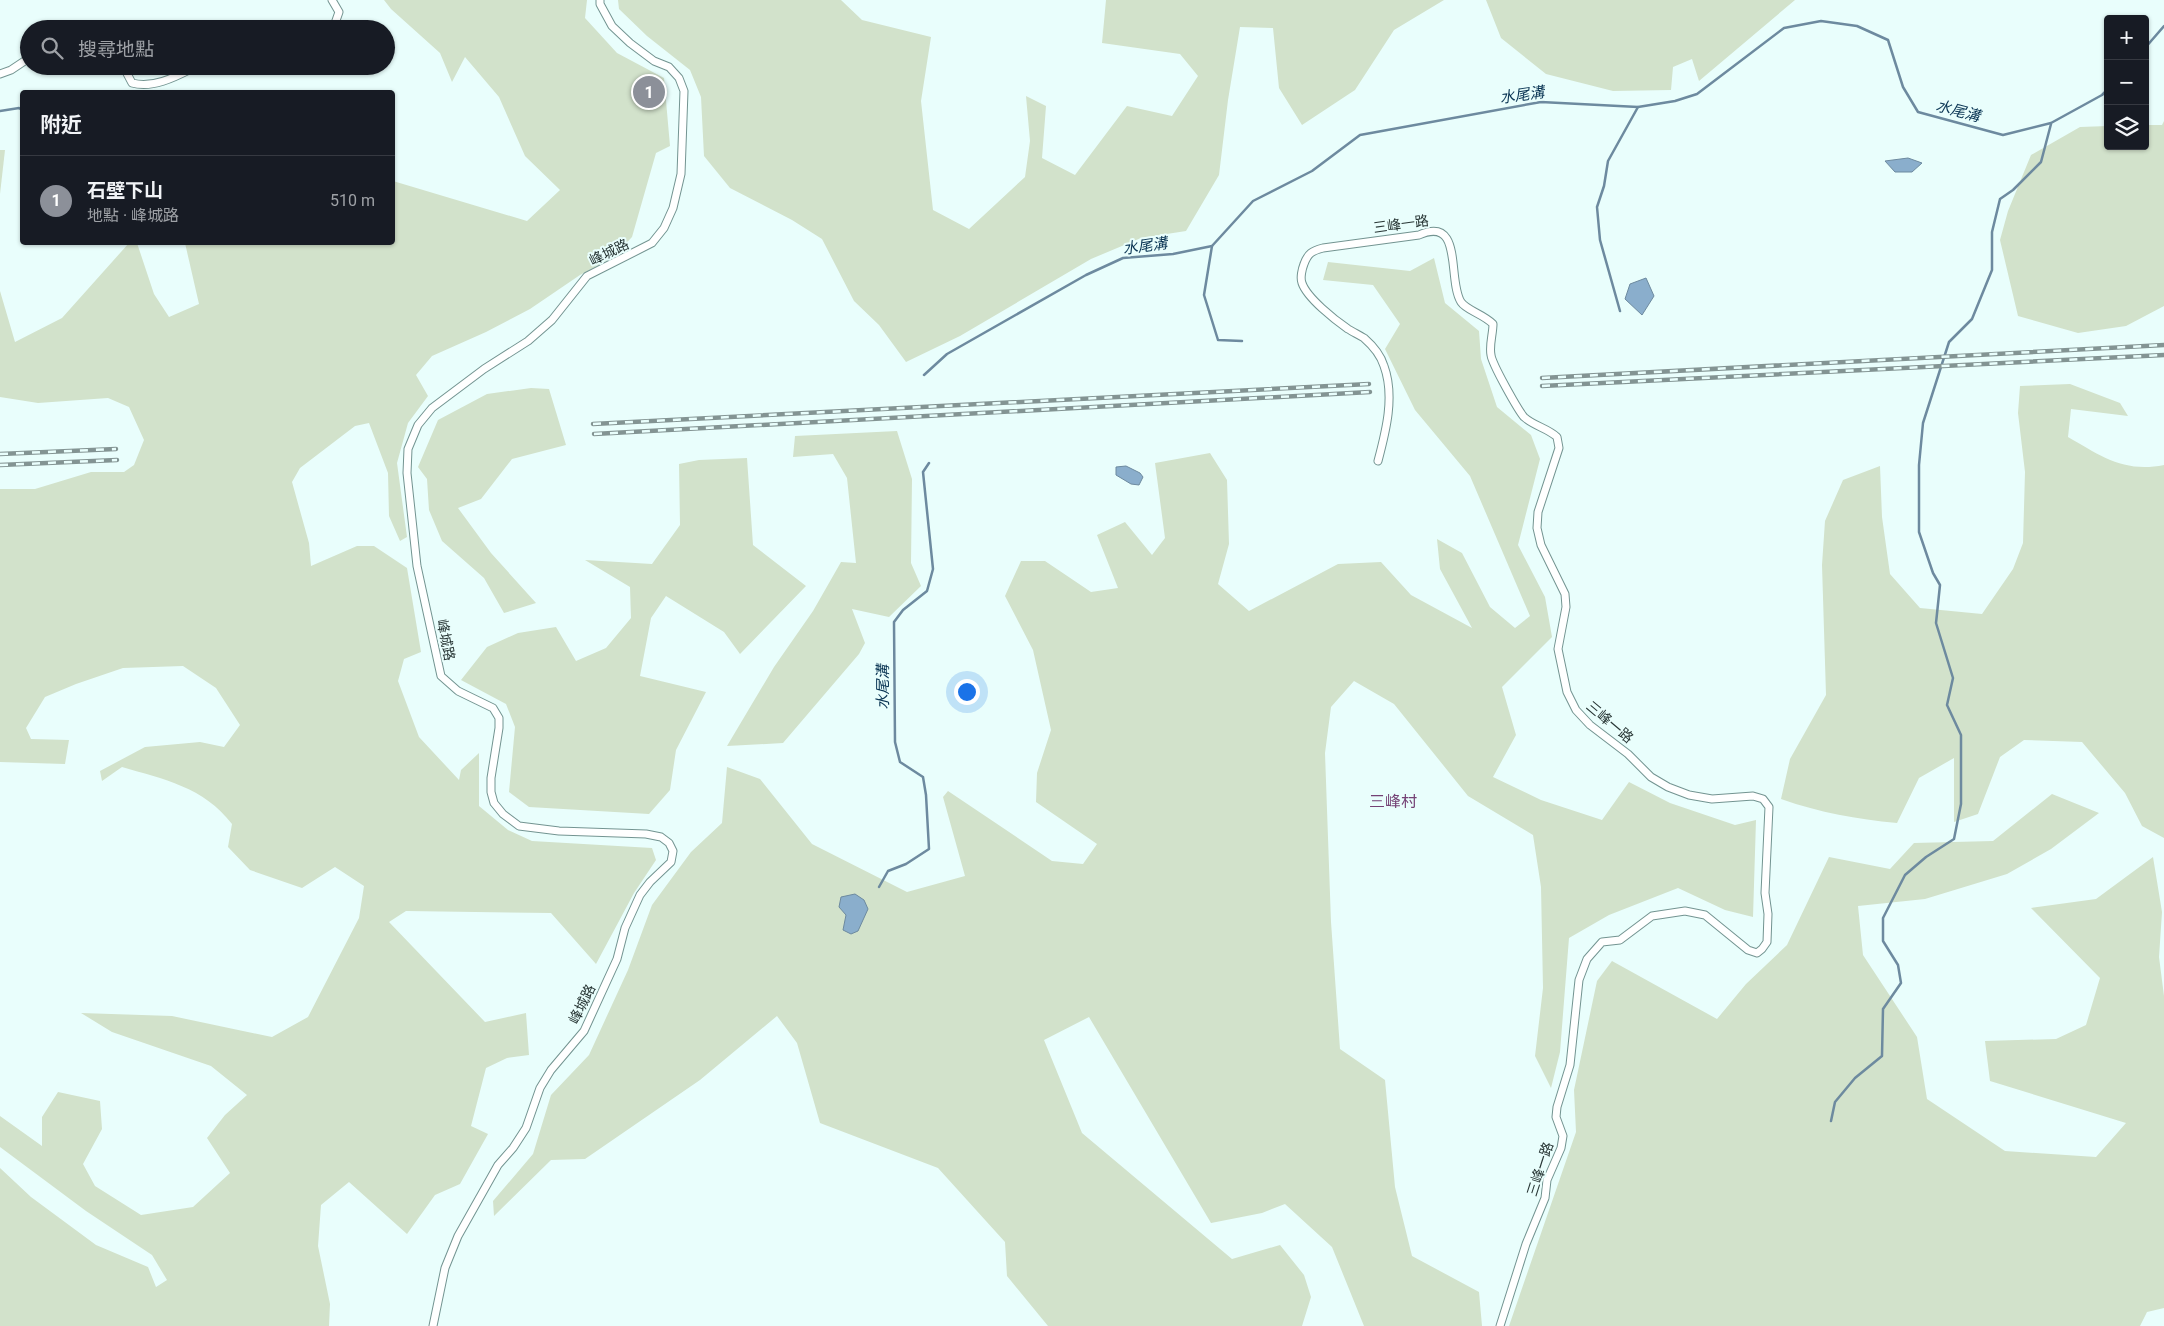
<!DOCTYPE html>
<html lang="zh-TW">
<meta charset="utf-8">
<style>
body{margin:0;font-family:Roboto,"Noto Sans TC",sans-serif;background:#20242c;color:#f1f3f6}
.controls{position:absolute;right:15px;top:15px;display:grid;overflow:hidden;border-radius:5px;box-shadow:0 1px 4px #0004}
.controls button{width:45px;height:45px;display:grid;place-items:center;padding:0;border:0;border-bottom:1px solid #363941;background:#171b24;color:#f1f3f6;font:25px sans-serif}
.you{position:absolute;left:966px;top:691px;width:18px;height:18px;margin:-12px;border:4px solid #fff;border-radius:50%;background:#1a73e8;box-shadow:0 0 0 8px #1a73e833}
.badge{display:grid;place-items:center;width:32px;height:32px;border-radius:50%;background:#8c9099;color:#fff;font-size:16px;font-weight:700}
.pin{position:absolute;translate:-50% -50%;border:2px solid #fff;box-shadow:0 1px 5px #0006}
.list{margin:0;padding:0;list-style:none}
h2{display:flex;justify-content:space-between;align-items:center;height:65px;margin:0;padding:0 20px;font-size:21px}
h2 small{font-size:16px;font-weight:400;color:#9ea1a6}
.list li{display:grid;grid-template-columns:32px 1fr auto;gap:15px;align-items:center;box-sizing:border-box;height:90px;padding:0 20px;border-top:1px solid #363941}
.list b{display:block;font-size:19px;white-space:nowrap}
.list p{margin:0;font-size:16px;white-space:nowrap;color:#9ea1a6}
.list em{font-size:16px;font-style:normal;color:#9ea1a6}
.icon{flex:none;width:28px;height:28px;fill:none;stroke:currentColor;stroke-width:2;stroke-linecap:round;stroke-linejoin:round}
.map{position:relative;flex:none;width:2164px;height:1326px;overflow:hidden}
.search{position:absolute;background:#171b24;box-shadow:0 1px 4px #0004;left:20px;top:20px;width:375px;height:55px;display:flex;align-items:center;gap:12px;box-sizing:border-box;padding:0 18px;border-radius:28px;color:#9ea1a6;font-size:19px}
.panel{position:absolute;background:#171b24;box-shadow:0 1px 4px #0004;left:20px;top:90px;width:375px;height:155px;border-radius:5px}
.map>svg:first-child{display:block}
.green{fill:#d2e2cb}
.water{fill:#8aaecc;stroke:#6d8a9f}
.lines{fill:none;stroke-linecap:round;stroke-linejoin:round}
.stream{stroke:#6d8a9f;stroke-width:2.5}
.street-casing{stroke:#739491;stroke-width:9}
.street{stroke:#fff;stroke-width:7}
.rail-casing{stroke:#839493;stroke-width:4.5}
.rail{stroke:#e9fefc;stroke-width:2.5;stroke-dasharray:8;stroke-linecap:butt}
.labels{text-anchor:middle;dominant-baseline:central;stroke-width:4;stroke-linejoin:round;paint-order:stroke}
.street-label{font-size:14px;fill:#283635;stroke:#e9fefc}
.water-label{font-size:15px;font-style:italic;fill:#093453;stroke:#e9fefc}
.quarter-label{font-size:16px;fill:#744275;stroke:#e9fefc}
</style>
<div class="map">
<svg width="2164" height="1326" viewBox="0 0 2164 1326">
<rect width="100%" height="100%" fill="#e9fefc"/>
<!-- green -->
<g class="green">
<path d="M384,0H587L585,18L617,53L664,78L670,146L656,153L632,237L613,257L580,275L530,309L486,332L432,356L416,375L428,396L408,423L397,463L407,537L400,541L389,516L388,473L369,423L355,426L300,468L292,482L309,543L311,566L357,546H374L407,568L421,652L404,659L398,681L419,737L459,780L461,770L479,753V806L508,830L532,841L652,848L656,860L634,893L596,964L551,913L406,911L389,922L485,1022L526,1013L529,1055L507,1058L486,1068L471,1126L488,1134L460,1184L435,1195L407,1234L349,1182L321,1205L318,1246L330,1304L329,1326H0V1168L31,1197L96,1245L148,1267L156,1287L167,1280L152,1255L86,1211L0,1147V1116L42,1146V1117L58,1092L100,1101L102,1129L83,1164L95,1186L141,1215L193,1207L230,1173L207,1138L225,1115L247,1095L211,1066L112,1032L81,1013L172,1016L272,1037L308,1017L359,918L364,886L335,867L302,888L250,870L228,847L232,824C204,787 163,779 122,767L102,781L100,771L145,747L200,742L224,747L240,725L216,688L183,666L123,668L76,684L45,697L26,728L31,739L69,740L65,764L0,762V489H35L91,472H124L134,465L144,440L129,407L108,398L38,403L0,397V291L15,342L62,318L129,243H137L154,294L169,317L199,304L185,243L392,242L393,181L527,221L560,190L525,156L499,97L465,57L452,82L440,53L391,9Z"/>
<polygon points="618,0 841,0 862,20 931,37 921,101 933,210 969,229 1025,177 1030,141 1026,96 1046,106 1042,158 1075,175 1127,106 1172,116 1198,76 1180,54 1102,43 1106,0 1444,0 1394,30 1355,90 1302,125 1279,88 1273,28 1240,27 1228,100 1219,175 1186,231 1141,238 1091,259 960,336 906,362 879,325 854,301 822,239 792,220 730,188 704,156 701,97 690,70 647,36 619,9"/>
<polygon points="1486,0 1795,0 1699,81 1692,59 1673,67 1671,90 1613,91 1546,74 1501,38"/>
<polygon points="2164,121 2164,306 2126,326 2078,333 2018,316 2000,240 2008,211 2031,155 2080,127 2108,126 2108,146 2145,146 2145,125 2162,125"/>
<polygon points="0,150 5,150 0,194"/>
<polygon points="1434,258 1445,303 1479,331 1481,359 1497,407 1531,435 1540,459 1518,545 1545,597 1552,637 1502,687 1516,735 1493,777 1541,800 1602,820 1629,782 1670,803 1735,825 1756,820 1753,917 1725,910 1678,888 1609,915 1569,938 1560,1052 1551,1088 1535,1056 1543,988 1541,887 1533,835 1468,796 1394,704 1354,681 1331,707 1325,753 1331,922 1340,1049 1385,1080 1395,1187 1412,1256 1479,1292 1482,1326 1364,1326 1332,1247 1285,1204 1262,1213 1211,1223 1089,1017 1044,1040 1082,1133 1232,1259 1280,1245 1304,1275 1311,1297 1302,1326 1048,1326 1007,1276 1005,1242 938,1168 820,1123 797,1043 777,1016 700,1080 585,1159 551,1160 494,1216 493,1201 533,1154 551,1095 589,1055 628,970 652,905 691,852 722,823 727,767 760,779 812,844 907,892 965,876 943,797 948,791 1052,861 1083,864 1097,844 1036,802 1037,773 1051,730 1033,650 1005,596 1021,561 1045,561 1091,592 1118,588 1097,535 1125,522 1152,555 1165,538 1155,463 1210,453 1227,480 1229,544 1218,584 1249,611 1338,564 1381,562 1411,595 1472,628 1440,569 1437,539 1462,553 1490,607 1515,628 1530,616 1470,476 1415,410 1385,349 1400,324 1373,285 1323,280 1328,262 1410,271"/>
<path d="M2070,384L2120,403L2128,416L2071,409L2068,437C2101,456 2124,473 2164,465V838L2142,826L2125,793L2082,742L2024,740L2000,757L1978,814L1954,822V758L1919,778L1897,823C1856,819 1821,813 1781,799L1790,759L1826,695L1822,565L1825,521L1843,480L1880,466L1882,517L1890,574L1920,608L1982,614L2013,569L2023,543L2025,472L2018,413L2020,386Z"/>
<polygon points="531,388 549,389 566,445 512,459 481,499 458,508 491,553 536,603 504,613 484,578 442,541 429,510 427,479 418,467 438,420 487,394"/>
<polygon points="897,431 912,479 911,563 921,586 889,617 852,609 865,643 859,654 783,743 727,746 774,667 813,611 841,562 856,563 847,478 833,454 793,457 795,436"/>
<polygon points="747,458 753,545 806,586 740,654 724,632 666,596 651,618 640,676 706,692 676,750 670,790 649,814 529,807 509,792 515,727 506,704 461,680 487,647 518,633 556,627 576,661 606,648 631,618 630,587 585,560 652,564 680,525 679,464 699,460"/>
<polygon points="2052,794 2099,813 2051,849 2007,874 1925,899 1858,906 1863,955 1917,1037 1927,1099 2005,1151 2096,1157 2126,1123 1990,1081 1985,1041 2056,1039 2086,1025 2100,978 2031,908 2096,899 2153,857 2162,912 2159,957 2164,996 2164,1308 2147,1312 2140,1326 1509,1326 1576,1132 1574,1090 1597,981 1612,961 1717,1019 1746,984 1787,945 1829,857 1890,869 1914,843 1993,841"/>
</g>
<!-- water -->
<g class="water">
<polygon points="1908,158 1922,163 1912,172 1895,172 1885,161"/>
<polygon points="1646,278 1654,296 1642,315 1625,299 1630,284"/>
<polygon points="1126,466 1140,473 1143,477 1139,485 1131,484 1116,475 1116,467"/>
<polygon points="855,894 864,900 868,909 858,931 851,934 843,930 846,915 839,907 841,897"/>
</g>
<g class="lines">
<!-- stream -->
<g class="stream">
<polyline points="2145,48 2164,26"/>
<polyline points="0,111 19,108 22,110"/>
<polyline points="1212,246 1204,295 1218,340 1242,341"/>
<polyline points="1620,311 1600,240 1597,207 1604,186 1608,161 1638,107"/>
<polyline points="924,375 947,354 1086,275 1123,258 1173,254 1212,246 1253,201 1312,171 1360,135 1541,102 1638,107 1675,101 1697,94 1784,28 1821,21 1857,26 1888,40 1903,87 1918,112 2003,135 2051,123 2102,95 2108,89"/>
<polyline points="879,887 888,871 906,864 929,849 926,795 923,777 900,762 895,742 894,622 903,610 927,591 933,569 923,472 929,463"/>
<polyline points="1831,1121 1835,1102 1855,1078 1882,1056 1883,1009 1901,983 1898,965 1883,941 1883,918 1905,875 1926,857 1954,839 1961,804 1961,735 1947,705 1953,678 1936,623 1940,585 1933,573 1919,532 1919,465 1923,423 1949,342 1972,319 1992,270 1992,232 2000,199 2013,190 2041,162 2051,124"/>
</g>
<defs>
<g id="street">
<polyline points="332,0 339,12 333,29"/>
<path d="M123,66L132,83C154,89 177,76 197,66"/>
<polyline points="0,74 11,70 29,58"/>
<path d="M1378,461C1386,431 1395,396 1384,366C1381,356 1372,345 1364,338C1359,335 1353,332 1348,329C1335,320 1307,298 1302,283C1300,278 1302,269 1304,264C1308,253 1312,251 1323,248L1419,235C1464,215 1447,280 1461,302C1466,310 1483,314 1493,324C1493,334 1489,345 1491,355C1492,364 1518,410 1524,417C1534,426 1547,428 1557,437L1559,448L1538,512L1537,528L1541,545L1565,594L1566,607L1558,649L1567,692L1576,710L1590,725L1628,754L1651,777L1668,787L1689,795L1712,799L1753,796L1763,799L1769,807L1765,893L1768,914L1767,942L1762,949L1757,953L1748,950L1705,915L1685,911L1652,916L1620,940L1602,942L1587,959L1579,980L1570,1065L1557,1107L1556,1117L1563,1136L1561,1148L1547,1180L1545,1198L1526,1244L1500,1326"/>
<polyline points="433,1326 445,1268 458,1236 498,1165 513,1148 526,1128 540,1088 551,1070 584,1031 617,959 625,928 640,895 650,882 671,862 673,851 669,843 661,837 646,834 559,831 519,826 503,814 494,803 491,792 491,778 499,728 499,718 493,708 458,691 441,676 417,566 407,473 408,449 418,425 432,408 484,369 528,341 552,320 587,276 652,243 664,228 673,208 681,174 684,91 679,78 669,67 654,61 630,43 612,26 600,4 600,0"/>
</g>
</defs>
<!-- street casing -->
<use href="#street" class="street-casing"/>
<!-- street -->
<use href="#street" class="street"/>
<defs>
<g id="rail">
<polyline points="1542,378 2164,345"/>
<polyline points="1542,386 2164,355"/>
<polyline points="593,424 1369,384"/>
<polyline points="594,434 1370,392"/>
<polyline points="0,454 116,449"/>
<polyline points="0,465 117,460"/>
</g>
</defs>
<!-- rail casing -->
<use href="#rail" class="rail-casing"/>
<!-- rail -->
<use href="#rail" class="rail"/>
</g>
<g class="labels">
<!-- street labels -->
<g class="street-label">
<text transform="translate(1401 224) rotate(-8)">三峰一路</text>
<text transform="translate(609 252) rotate(-26)">峰城路</text>
<text transform="translate(446 640) rotate(79)">峰城路</text>
<text transform="translate(1610 722) rotate(40)">三峰一路</text>
<text transform="translate(582 1004) rotate(-64)">峰城路</text>
<text transform="translate(1540 1169) rotate(-72)">三峰一路</text>
</g>
<!-- water labels -->
<g class="water-label">
<text transform="translate(1522 95) rotate(-8)">水尾溝</text>
<text transform="translate(1958 111) rotate(15)">水尾溝</text>
<text transform="translate(1145 246) rotate(-8)">水尾溝</text>
<text transform="translate(883 687) rotate(-90)">水尾溝</text>
</g>
<!-- quarter labels -->
<g class="quarter-label">
<text x="1393" y="801">三峰村</text>
</g>
</g>
</svg>
<div class="controls">
<button>+</button>
<button>−</button>
<button><svg class="icon" aria-label="layers" viewBox="0 0 24 24"><path d="M12 4l9 5-9 5-9-5zM3 14l9 5 9-5"/></svg></button>
</div>
<div class="you"></div>
<div class="pin badge" style="left:649px;top:92px">1</div>
<div class="search"><svg class="icon" aria-label="search" viewBox="0 0 24 24"><circle cx="10" cy="10" r="6"/><path d="M15 15l6 6"/></svg>搜尋地點</div>
<section class="panel">
<h2>附近<small></small></h2>
<ul class="list">
<li><span class="badge">1</span><div><b>石壁下山</b><p>地點 · 峰城路</p></div><em>510 m</em></li>
</ul>
</section>
</div>
